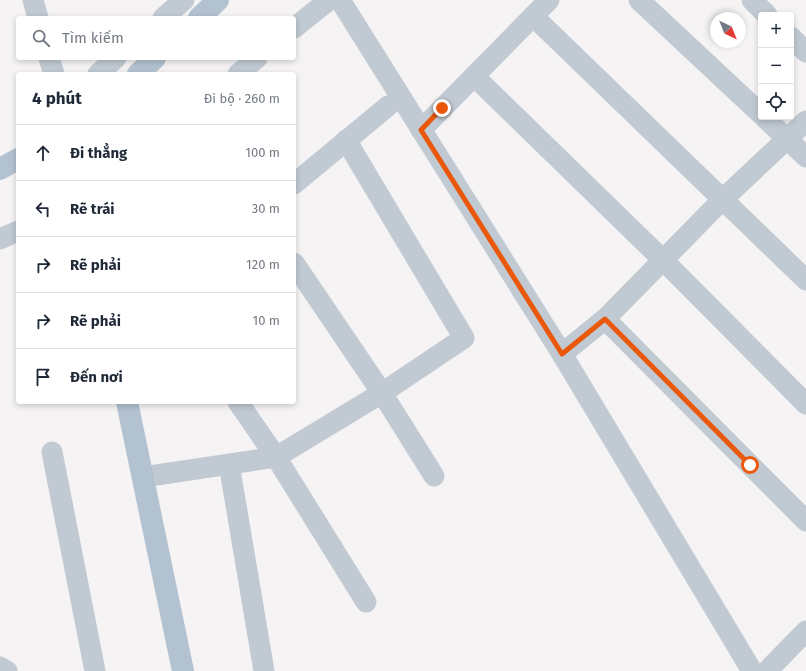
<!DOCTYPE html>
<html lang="vi">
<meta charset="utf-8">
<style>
body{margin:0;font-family:"Fira Sans",sans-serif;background:#f6f6f7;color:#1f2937}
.controls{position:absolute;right:12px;top:12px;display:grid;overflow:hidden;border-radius:4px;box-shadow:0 2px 6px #0003}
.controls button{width:36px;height:36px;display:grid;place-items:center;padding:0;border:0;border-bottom:1px solid #e0e1e3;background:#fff;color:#1f2937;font:20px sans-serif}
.compass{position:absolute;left:710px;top:12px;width:36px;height:36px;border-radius:50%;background:#fff;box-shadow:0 2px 6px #0003;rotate:137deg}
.stop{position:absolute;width:12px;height:12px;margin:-9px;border:3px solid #ea580c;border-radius:50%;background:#fff}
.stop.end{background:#ea580c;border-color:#fff;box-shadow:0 1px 4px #0008}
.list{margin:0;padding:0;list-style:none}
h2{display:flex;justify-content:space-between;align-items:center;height:52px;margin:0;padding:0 16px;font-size:17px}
h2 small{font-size:13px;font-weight:400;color:#747a83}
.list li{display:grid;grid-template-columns:26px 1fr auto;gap:12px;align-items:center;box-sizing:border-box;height:56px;padding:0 16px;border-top:1px solid #e0e1e3}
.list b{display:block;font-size:15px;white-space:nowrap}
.list em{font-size:13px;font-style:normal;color:#747a83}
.icon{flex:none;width:22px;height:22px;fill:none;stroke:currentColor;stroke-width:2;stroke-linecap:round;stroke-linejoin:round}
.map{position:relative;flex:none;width:806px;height:671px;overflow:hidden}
.search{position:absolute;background:#fff;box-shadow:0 2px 6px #0003;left:16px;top:16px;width:280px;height:44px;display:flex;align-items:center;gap:10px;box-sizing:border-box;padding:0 14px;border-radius:4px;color:#747a83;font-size:15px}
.panel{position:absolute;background:#fff;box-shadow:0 2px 6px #0003;left:16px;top:72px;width:280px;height:332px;border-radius:4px}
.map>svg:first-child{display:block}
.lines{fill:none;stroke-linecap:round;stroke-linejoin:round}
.minor{stroke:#c1cad2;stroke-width:21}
.major{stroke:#b3c2d1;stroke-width:22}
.route{stroke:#ea580c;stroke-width:5}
</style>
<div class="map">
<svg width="806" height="671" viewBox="0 0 806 671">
<rect width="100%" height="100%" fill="#f5f3f3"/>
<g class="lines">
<!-- minor -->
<g class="minor">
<polyline points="33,0 38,18"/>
<polyline points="340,0 562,354 752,671"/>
<polyline points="639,0 761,114"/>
<polyline points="752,0 767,15"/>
<polyline points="533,16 806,280"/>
<polyline points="163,18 184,0"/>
<polyline points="294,28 329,0"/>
<polyline points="791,37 806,52"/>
<polyline points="49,58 54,74"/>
<polyline points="98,74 116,58"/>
<polyline points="238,74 257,58"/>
<polyline points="474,76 663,260 806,404"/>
<polyline points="764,117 806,157"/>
<polyline points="421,130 549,0"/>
<polyline points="294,184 388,106"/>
<polyline points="0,239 18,231"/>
<polyline points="294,263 382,393 434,476"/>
<polyline points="605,319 806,521"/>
<polyline points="562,354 605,319 723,199 806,121"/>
<polyline points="238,402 276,457 366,602"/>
<polyline points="52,452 95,671"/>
<polyline points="229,464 264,671"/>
<polyline points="143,477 276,457 382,393 464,338 346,140"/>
<polyline points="0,667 7,671"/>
<polyline points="767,671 806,631"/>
</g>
<!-- major -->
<g class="major">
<polyline points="199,18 218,0"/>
<polyline points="138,74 155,58"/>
<polyline points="0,169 18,159"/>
<polyline points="127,402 183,671"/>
</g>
</g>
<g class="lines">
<!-- route -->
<polyline class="route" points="442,108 421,130 562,354 605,319 750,465"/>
</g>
</svg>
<div class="controls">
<button>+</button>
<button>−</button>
<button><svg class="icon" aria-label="locate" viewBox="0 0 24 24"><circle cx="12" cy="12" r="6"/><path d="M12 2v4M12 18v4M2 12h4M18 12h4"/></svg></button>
</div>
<svg class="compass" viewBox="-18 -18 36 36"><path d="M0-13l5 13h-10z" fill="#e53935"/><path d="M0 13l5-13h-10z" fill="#747a83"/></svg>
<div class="stop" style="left:750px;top:465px"></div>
<div class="stop end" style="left:442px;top:108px"></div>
<div class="search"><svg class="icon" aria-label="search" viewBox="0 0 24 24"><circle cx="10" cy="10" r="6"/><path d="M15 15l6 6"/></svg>Tìm kiếm</div>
<section class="panel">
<h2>4 phút<small>Đi bộ · 260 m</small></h2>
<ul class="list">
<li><svg class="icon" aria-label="ahead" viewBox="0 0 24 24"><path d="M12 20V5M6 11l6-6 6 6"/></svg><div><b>Đi thẳng</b></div><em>100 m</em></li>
<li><svg class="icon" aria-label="left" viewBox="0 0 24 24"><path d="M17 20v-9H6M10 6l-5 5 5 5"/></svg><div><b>Rẽ trái</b></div><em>30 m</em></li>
<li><svg class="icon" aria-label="right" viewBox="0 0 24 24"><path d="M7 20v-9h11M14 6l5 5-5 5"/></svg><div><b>Rẽ phải</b></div><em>120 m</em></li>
<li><svg class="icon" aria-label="right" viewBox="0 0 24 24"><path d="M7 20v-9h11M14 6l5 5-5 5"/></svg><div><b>Rẽ phải</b></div><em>10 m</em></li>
<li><svg class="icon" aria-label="arrive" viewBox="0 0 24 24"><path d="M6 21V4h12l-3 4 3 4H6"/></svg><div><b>Đến nơi</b></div></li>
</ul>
</section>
</div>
